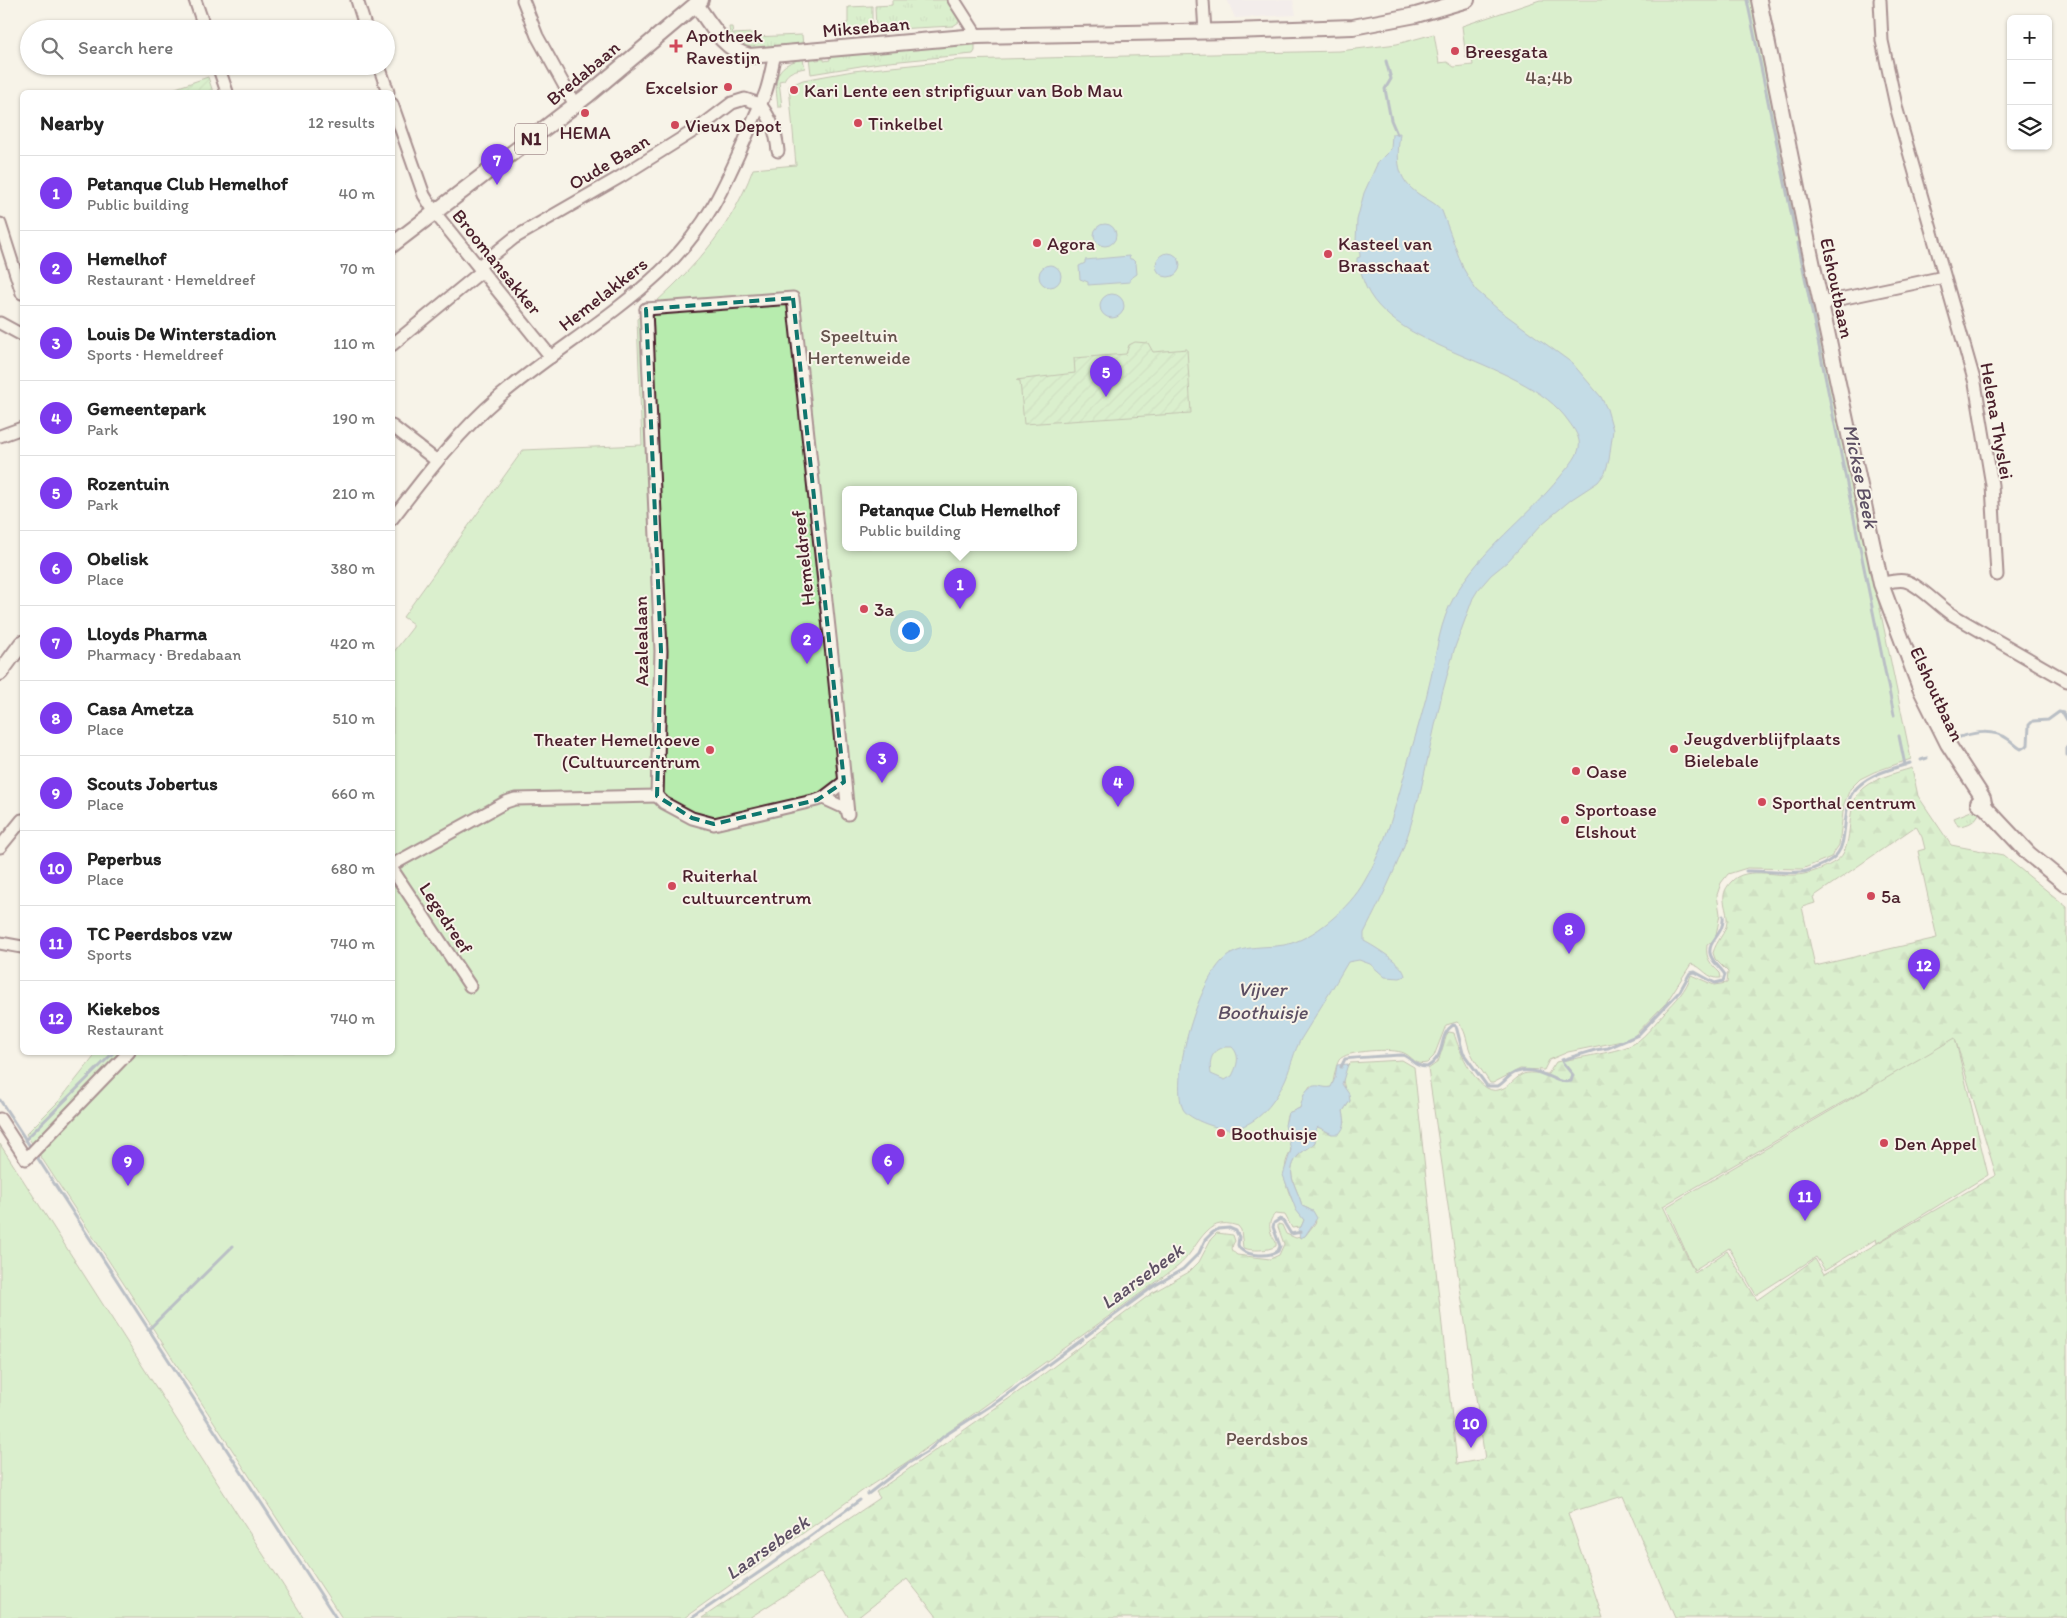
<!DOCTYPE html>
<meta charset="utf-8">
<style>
body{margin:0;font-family:Itim,sans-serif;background:#f2f2f2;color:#222}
.controls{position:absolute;right:15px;top:15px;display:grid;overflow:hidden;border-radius:8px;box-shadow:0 1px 4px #0004}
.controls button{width:45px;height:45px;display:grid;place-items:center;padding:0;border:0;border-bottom:1px solid #e0e0e0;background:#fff;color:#222;font:25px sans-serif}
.you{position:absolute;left:910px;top:630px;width:18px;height:18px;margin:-12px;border:4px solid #fff;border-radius:50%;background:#1a73e8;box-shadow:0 0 0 8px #1a73e833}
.badge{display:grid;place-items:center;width:32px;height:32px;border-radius:50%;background:#7c3aed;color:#fff;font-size:16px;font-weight:700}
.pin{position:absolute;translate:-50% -41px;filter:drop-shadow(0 1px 2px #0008)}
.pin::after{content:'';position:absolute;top:26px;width:18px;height:15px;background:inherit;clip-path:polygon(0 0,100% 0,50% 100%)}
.popup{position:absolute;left:842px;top:486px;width:235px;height:65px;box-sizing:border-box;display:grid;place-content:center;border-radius:8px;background:#fff;filter:drop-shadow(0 1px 4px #0005);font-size:16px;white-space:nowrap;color:#767676}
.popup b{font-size:19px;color:#222}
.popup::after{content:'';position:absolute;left:50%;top:100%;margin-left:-10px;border:10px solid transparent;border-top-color:#fff}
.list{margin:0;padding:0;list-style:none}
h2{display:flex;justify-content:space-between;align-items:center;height:65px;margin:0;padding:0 20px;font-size:21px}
h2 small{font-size:16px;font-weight:400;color:#767676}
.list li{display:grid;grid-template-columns:32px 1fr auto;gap:15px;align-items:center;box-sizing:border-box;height:75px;padding:0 20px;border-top:1px solid #e0e0e0}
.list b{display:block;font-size:19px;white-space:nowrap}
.list p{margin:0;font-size:16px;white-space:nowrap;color:#767676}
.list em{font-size:16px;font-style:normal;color:#767676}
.icon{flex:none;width:28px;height:28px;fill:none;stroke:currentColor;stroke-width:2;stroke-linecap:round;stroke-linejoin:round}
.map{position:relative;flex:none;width:2067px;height:1618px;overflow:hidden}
.search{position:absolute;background:#fff;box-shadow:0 1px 4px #0004;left:20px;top:20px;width:375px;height:55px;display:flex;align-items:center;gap:12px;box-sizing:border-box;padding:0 18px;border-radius:28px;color:#767676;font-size:19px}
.panel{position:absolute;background:#fff;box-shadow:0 1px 4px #0004;left:20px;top:90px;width:375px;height:965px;border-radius:8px}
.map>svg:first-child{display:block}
.built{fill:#eee7ef}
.grass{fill:url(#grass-tufts);stroke:#80866c}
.forest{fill:url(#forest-firs);stroke:#80866c;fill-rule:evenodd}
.park{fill:#b7ecae;stroke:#80866c;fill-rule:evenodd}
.garden{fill:url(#garden-furrows);stroke:#80866c}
.water{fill:#86c0e5;stroke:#6e809b;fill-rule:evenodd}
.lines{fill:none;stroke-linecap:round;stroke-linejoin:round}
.stream{stroke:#6e809b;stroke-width:3}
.minor-casing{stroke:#4a1f2b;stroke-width:15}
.major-casing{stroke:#4a1f2b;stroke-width:18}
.minor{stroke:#f7f3e8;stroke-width:11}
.major{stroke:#f7f3e8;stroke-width:14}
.marked{fill:none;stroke:#0f766e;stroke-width:4;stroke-dasharray:10 6;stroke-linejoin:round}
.poi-dot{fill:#d1495b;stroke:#f7f3e8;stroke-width:2}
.labels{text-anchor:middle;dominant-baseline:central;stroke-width:4;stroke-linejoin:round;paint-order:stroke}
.shield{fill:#f7f3e8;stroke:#7e5f64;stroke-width:1}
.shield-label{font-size:18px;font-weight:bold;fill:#4a1f2b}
.street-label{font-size:19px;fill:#4a1f2b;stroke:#f7f3e8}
.poi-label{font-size:19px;fill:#4a1f2b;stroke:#f7f3e8;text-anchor:start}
.park-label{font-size:19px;fill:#65524c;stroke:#f7f3e8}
.water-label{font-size:20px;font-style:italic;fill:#5c4f63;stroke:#f7f3e8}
</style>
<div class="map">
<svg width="2067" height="1618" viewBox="0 0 2067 1618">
<defs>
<pattern id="grass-tufts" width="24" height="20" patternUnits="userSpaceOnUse" patternTransform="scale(1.25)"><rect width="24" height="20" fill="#b7ecae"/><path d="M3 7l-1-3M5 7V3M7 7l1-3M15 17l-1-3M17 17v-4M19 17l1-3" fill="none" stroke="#9fca96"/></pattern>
<pattern id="forest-firs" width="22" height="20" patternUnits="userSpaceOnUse" patternTransform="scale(1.25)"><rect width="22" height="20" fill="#b7ecae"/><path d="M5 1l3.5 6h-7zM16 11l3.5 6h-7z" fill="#9fca96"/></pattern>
<pattern id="garden-furrows" width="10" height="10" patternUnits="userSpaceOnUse" patternTransform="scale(1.25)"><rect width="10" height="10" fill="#b7ecae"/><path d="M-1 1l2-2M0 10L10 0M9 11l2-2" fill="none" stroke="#9fca96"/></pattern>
</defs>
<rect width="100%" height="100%" fill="#f7f3e8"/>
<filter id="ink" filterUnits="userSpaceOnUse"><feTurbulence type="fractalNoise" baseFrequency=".02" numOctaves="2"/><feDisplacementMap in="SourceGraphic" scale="10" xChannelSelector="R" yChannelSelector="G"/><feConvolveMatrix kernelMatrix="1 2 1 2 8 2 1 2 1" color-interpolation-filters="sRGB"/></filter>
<g filter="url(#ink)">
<!-- built -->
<polygon class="built" points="1227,0 1293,0 1296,15 1235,18"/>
<!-- grass -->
<g class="grass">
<polygon points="892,0 947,0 959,20 959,22 953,26 876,30 875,6 892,5"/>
<polygon points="872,6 872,30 843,32 843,24 848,23 848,7"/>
<path d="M729,27H732L733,34L752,33L753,37L802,35L803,46C777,47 749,56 730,35Z"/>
<polygon points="975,43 975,51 973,54 879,63 811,74 809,57 815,57 816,60 824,59 824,61 830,60 829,55"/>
<path d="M803,59L805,68C796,70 788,71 784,80L779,81L782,107H778C775,81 772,65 803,59Z"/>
<path d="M1971,811H1980C1976,822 1969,825 1958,826L1954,818Z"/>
</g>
<!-- forest -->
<path class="forest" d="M1912,768L1918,796L1951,845L2003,855L2067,907V1618H1675L1623,1496L1568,1513L1603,1618H938L907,1579L857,1618H849L821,1572L749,1618H702L880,1498L876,1492L1041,1376L1152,1293L1189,1272L1199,1262L1211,1239L1217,1233L1233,1235L1235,1241C1231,1247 1231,1251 1237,1255L1270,1259L1279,1255L1284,1244L1278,1227V1224L1282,1225L1286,1234L1296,1238L1305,1236L1316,1222L1309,1209L1302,1206C1298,1188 1282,1171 1300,1154C1305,1149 1311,1148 1315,1142L1316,1129L1318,1127L1332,1134L1345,1123L1343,1111L1350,1101C1344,1087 1338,1075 1350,1063L1402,1060L1414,1067L1457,1464L1485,1459L1428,1069L1438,1062L1447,1034L1449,1032L1454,1033C1458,1049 1478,1095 1498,1090C1508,1088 1513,1080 1521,1075C1528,1071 1540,1074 1548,1074L1556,1062C1575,1058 1621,1052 1635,1043C1647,1035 1655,1023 1665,1012C1676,1000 1686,991 1691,975L1714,985L1727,983L1728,972L1715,959L1713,953C1716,941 1726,933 1727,922C1728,906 1717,897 1731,882C1747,864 1782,879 1804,874C1814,872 1827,867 1836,861C1855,849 1845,812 1858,794C1870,779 1895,773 1912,768ZM1916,826L1922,837L1925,849L1918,851L1937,938L1815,966L1802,907L1815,903L1813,897ZM1956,1042L1996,1175L1824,1274L1815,1259L1757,1300L1727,1251L1695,1273L1663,1206L1843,1102Z"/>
<!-- park -->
<g class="park">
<path d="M1540,0H1754L1911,759L1874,772L1860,779L1850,789L1844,804L1839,845L1831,857L1802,869L1747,868L1728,874L1721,883L1717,895L1720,914L1716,936L1714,940L1707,945C1705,959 1711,964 1720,973L1721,978C1707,980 1703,966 1691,964L1666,1003L1633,1037L1627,1040L1568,1052L1549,1060L1544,1070L1520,1069L1493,1083H1490C1483,1072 1475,1062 1470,1051C1466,1041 1466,1028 1457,1022L1446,1025L1434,1056L1427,1063C1415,1066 1413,1057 1404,1053C1393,1048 1346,1050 1339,1060C1335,1067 1334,1079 1332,1087L1326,1088L1310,1086L1304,1095L1300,1108L1288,1113C1282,1126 1290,1135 1291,1147C1291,1153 1287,1157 1286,1162C1282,1186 1292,1201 1304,1220L1301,1227L1292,1228L1285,1215L1275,1214C1266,1223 1270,1234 1276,1242V1246C1268,1251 1252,1251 1243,1248L1241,1230L1238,1226C1203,1214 1200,1249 1177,1267L907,1462L865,1489L684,1618H342L26,1134L59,1101L97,1053L392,1052L393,653L413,627V624L403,617L523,450L642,445L637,319C687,275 730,233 753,169L796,165L789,86L803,80L853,71L959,60L1340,51L1397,44L1434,34L1439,63L1447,62L1454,67L1473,65L1472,58H1466L1462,26ZM846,490H1074V548H846Z"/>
<polygon points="1955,1038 1988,1175 1877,1243 1876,1239 1825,1270 1816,1257 1756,1295 1729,1248 1694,1270 1666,1207"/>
<polygon points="0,1144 304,1618 0,1618"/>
</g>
<!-- garden -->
<g class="garden">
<polygon points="208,77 213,92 164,92"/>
<polygon points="1135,342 1148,343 1153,352 1187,349 1191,413 1024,424 1020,381 1016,380 1075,373 1074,358 1126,354 1129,345"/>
</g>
<!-- water -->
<g class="water">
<path d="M1400,133C1397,159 1395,179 1420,195C1428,200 1437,204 1442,211L1463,268L1476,290L1499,310L1572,363L1601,397L1607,409L1613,430L1609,460L1605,473L1598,482L1572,499L1543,523L1507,562L1491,575L1478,590L1473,598L1455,647L1442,694L1419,798L1416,803C1409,844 1383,896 1364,933V941C1375,947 1404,964 1405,976L1400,978L1385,977L1370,964L1359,960L1348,962C1333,988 1317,1013 1301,1039C1294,1051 1291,1066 1286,1078C1276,1101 1259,1124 1233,1129C1222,1131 1189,1120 1183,1109C1169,1078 1200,973 1229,955C1245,945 1266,948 1284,945C1313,940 1350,907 1364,882C1387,843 1397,801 1409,758C1417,731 1425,704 1431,677C1437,649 1440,622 1454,597C1480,550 1527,518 1560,477C1567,468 1577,458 1579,448C1581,438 1574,429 1569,422C1523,354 1369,352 1360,265L1357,264V258L1360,257L1359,241H1356L1357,220L1364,193L1378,162L1391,149L1392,134ZM1225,1047H1232C1241,1056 1237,1066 1232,1076L1225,1080L1211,1074C1209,1060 1211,1051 1225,1047Z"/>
<circle cx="1105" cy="235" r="11"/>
<circle cx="1168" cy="265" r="12"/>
<polygon points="1129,256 1130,259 1132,259 1136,263 1137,274 1130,279 1130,282 1088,285 1088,282 1080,279 1079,266 1085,263 1085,260"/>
<circle cx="1050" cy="276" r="11"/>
<circle cx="1112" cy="306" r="12"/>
<path d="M1348,1064L1342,1084L1349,1094L1350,1101L1343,1111C1345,1121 1346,1126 1339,1134H1332L1318,1127L1316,1129L1315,1142C1310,1149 1302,1150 1297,1157C1284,1175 1298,1188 1302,1206L1313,1211L1317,1218L1305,1236L1300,1238L1298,1229L1301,1227L1304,1220L1296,1210L1283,1175L1291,1150L1285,1125L1288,1113L1300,1108C1303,1098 1305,1084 1319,1086C1324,1087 1326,1088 1331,1087L1335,1078L1337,1065Z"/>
</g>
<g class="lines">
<!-- stream -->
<g class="stream">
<polyline points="1747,0 1796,236"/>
<polyline points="1386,61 1391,79 1385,89 1391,120 1397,134"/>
<polyline points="1798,243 1894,715"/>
<polyline points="1899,736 1905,765"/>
<path d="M1960,737C1976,732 1993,729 2008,739C2013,742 2015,746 2021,749L2028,745L2029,725L2033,721L2048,720L2059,712L2063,713L2067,720"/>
<polyline points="2067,747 2067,755"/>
<polyline points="1921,760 1927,758"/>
<path d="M1746,871C1762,870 1795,875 1807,871C1848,857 1841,847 1847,810C1848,804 1849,797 1853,792C1867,774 1890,770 1910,763"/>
<path d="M1341,1067L1345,1059C1350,1058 1397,1055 1402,1055C1412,1057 1413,1067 1427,1067C1448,1054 1437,1036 1453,1025L1456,1026L1463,1053L1487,1086H1498C1505,1082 1509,1074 1517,1072C1541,1065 1555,1086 1571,1081L1573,1075L1563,1063L1562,1060L1595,1050L1608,1048L1638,1035L1680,991L1690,973L1695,972L1715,983L1723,981L1725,975C1721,967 1711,962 1710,953C1708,940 1725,934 1723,916"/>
<polyline points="0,1100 336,1618"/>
<polyline points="25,1140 114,1052"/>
<polyline points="148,1330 233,1246"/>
<path d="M1086,1336L1154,1286L1183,1269L1199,1253L1205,1240L1212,1233L1218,1229L1229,1228L1236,1231L1239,1237L1238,1245C1242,1257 1270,1257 1278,1251L1280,1246L1273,1227L1274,1223L1280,1219L1283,1221L1291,1234L1301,1232"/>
<polyline points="868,1494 907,1464 927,1452 944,1436 998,1401 1083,1339"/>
<polyline points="692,1618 767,1567 860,1500"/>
</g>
<defs>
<g id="minor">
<polyline points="195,0 205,29"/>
<polyline points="357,0 366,29"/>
<polyline points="523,0 537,36 575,105"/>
<polyline points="954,0 977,36"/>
<polyline points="1203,0 1205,32"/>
<polyline points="1880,0 1882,41 1897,110 1975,383 1992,485 1997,575"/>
<polyline points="218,66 227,92"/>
<polyline points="379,66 388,92"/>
<polyline points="392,104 424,195 435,213 551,357"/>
<path d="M760,104C772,120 776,132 778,151"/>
<polyline points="0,224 22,293"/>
<polyline points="479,266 514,238 620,177 703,125 732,103 745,99 760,104"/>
<polyline points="1821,303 1944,277"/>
<polyline points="646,309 661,651 657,796 664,803 692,818 714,824 817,800 823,798 844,782"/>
<polyline points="646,309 793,298 835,683 848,814"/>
<polyline points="0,323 22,335"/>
<polyline points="392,345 482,271"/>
<polyline points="392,426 437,461"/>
<polyline points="0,436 22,428"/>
<path d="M392,519C425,476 458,432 499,397C551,353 611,318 660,272C708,227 726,184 751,126C755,114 762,103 766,91C770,79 772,66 775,54"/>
<path d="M1881,584C1889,582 1898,579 1905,581C1917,583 1939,606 1951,614L2067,681"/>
<polyline points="823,798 847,809"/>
<polyline points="0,847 22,820"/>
<polyline points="392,865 506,802 515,799 657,796"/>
<polyline points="392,869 470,986"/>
<polyline points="0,943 22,947"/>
<polyline points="0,1119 26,1159 129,1052"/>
</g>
<g id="major">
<polyline points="1759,0 1807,238 1881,584 1920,688 1948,744 1983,798 1985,807"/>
<path d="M696,4C710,24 725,51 750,56L977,36L1231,31L1353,27L1416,15L1467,0"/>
<polyline points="392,245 588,95 701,0"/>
<polyline points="0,673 22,643"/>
<polyline points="1978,803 1985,807 2029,854 2067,885"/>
</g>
</defs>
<!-- minor casing -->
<use href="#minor" class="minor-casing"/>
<!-- major casing -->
<use href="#major" class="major-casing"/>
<!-- minor -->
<use href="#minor" class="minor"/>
<!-- major -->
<use href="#major" class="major"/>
</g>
</g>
<!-- marked area -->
<path d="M0 0H2067V1618H0ZM793,298L844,782L817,800L714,824L692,818L657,796L661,651L646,309Z" fill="#f7f3e8" fill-opacity=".55" fill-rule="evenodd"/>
<path class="marked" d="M793,298L844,782L817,800L714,824L692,818L657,796L661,651L646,309Z"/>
<!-- markers -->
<g class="poi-dot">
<path d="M673.5 38.5h5v5h5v5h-5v5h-5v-5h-5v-5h5z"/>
<circle cx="1455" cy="51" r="5"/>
<circle cx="728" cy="87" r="5"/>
<circle cx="794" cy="90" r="5"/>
<circle cx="585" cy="113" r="5"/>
<circle cx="858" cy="123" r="5"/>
<circle cx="675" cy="125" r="5"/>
<circle cx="1037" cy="243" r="5"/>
<circle cx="1328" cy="254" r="5"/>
<circle cx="864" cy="609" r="5"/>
<circle cx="1674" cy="749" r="5"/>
<circle cx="710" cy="750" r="5"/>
<circle cx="1576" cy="771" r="5"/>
<circle cx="1762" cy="802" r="5"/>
<circle cx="1565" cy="820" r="5"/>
<circle cx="672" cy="886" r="5"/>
<circle cx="1871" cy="896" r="5"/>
<circle cx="1221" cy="1133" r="5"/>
<circle cx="1884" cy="1143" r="5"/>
</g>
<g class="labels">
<!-- shield labels -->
<rect class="shield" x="515" y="123.5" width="32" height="31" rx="4"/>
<g class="shield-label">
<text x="531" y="139">N1</text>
</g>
<!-- street labels -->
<g class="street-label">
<text transform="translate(866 27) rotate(-5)">Miksebaan</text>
<text transform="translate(583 73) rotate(-40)">Bredabaan</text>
<text transform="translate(609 162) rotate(-31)">Oude Baan</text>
<text transform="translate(497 262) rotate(51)">Broomansakker</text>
<text transform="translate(1837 288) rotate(78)">Elshoutbaan</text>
<text transform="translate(603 294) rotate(-38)">Hemelakkers</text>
<text transform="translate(1997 421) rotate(80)">Helena Thyslei</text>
<text transform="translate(803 558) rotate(-96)">Hemeldreef</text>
<text transform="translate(641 641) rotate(-91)">Azalealaan</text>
<text transform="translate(1937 694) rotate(65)">Elshoutbaan</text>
<text transform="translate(446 918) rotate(57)">Legedreef</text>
</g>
<!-- poi labels -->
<g class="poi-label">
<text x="686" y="35">Apotheek<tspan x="686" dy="22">Ravestijn</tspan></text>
<text x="1465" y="51">Breesgata</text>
<text x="718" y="87" text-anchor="end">Excelsior</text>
<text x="804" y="90">Kari Lente een stripfiguur van Bob Mau</text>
<text x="868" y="123">Tinkelbel</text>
<text x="685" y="125">Vieux Depot</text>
<text x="585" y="132" text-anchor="middle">HEMA</text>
<text x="1047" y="243">Agora</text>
<text x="1338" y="243">Kasteel van<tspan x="1338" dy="22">Brasschaat</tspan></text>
<text x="874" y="609">3a</text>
<text x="1684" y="738">Jeugdverblijfplaats<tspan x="1684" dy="22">Bielebale</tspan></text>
<text x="700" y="739" text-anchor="end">Theater Hemelhoeve<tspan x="700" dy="22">(Cultuurcentrum</tspan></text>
<text x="1586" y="771">Oase</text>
<text x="1772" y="802">Sporthal centrum</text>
<text x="1575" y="809">Sportoase<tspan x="1575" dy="22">Elshout</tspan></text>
<text x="682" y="875">Ruiterhal<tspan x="682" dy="22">cultuurcentrum</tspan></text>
<text x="1881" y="896">5a</text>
<text x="1231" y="1133">Boothuisje</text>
<text x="1894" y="1143">Den Appel</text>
</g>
<!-- park labels -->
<g class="park-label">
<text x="1549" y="77">4a;4b</text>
<text x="859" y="335">Speeltuin<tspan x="859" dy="22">Hertenweide</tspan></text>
<text x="1267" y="1438">Peerdsbos</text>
</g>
<!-- water labels -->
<g class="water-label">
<text transform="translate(1861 476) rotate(78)">Mickse Beek</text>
<text x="1262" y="989">Vijver<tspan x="1262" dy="23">Boothuisje</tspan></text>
<text transform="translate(1142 1276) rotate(-36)">Laarsebeek</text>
<text transform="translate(767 1547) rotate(-35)">Laarsebeek</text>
</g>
</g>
</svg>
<div class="controls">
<button>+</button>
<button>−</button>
<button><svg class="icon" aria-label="layers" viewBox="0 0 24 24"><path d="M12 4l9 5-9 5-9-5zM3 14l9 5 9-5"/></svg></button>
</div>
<div class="you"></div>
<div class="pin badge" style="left:960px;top:609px">1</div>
<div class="popup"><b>Petanque Club Hemelhof</b>Public building</div>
<div class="pin badge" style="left:807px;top:664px">2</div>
<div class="pin badge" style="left:882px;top:783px">3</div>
<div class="pin badge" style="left:1118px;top:807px">4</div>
<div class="pin badge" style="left:1106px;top:397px">5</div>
<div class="pin badge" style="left:888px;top:1185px">6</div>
<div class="pin badge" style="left:497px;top:185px">7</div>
<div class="pin badge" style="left:1569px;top:954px">8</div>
<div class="pin badge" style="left:128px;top:1186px">9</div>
<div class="pin badge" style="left:1471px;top:1448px">10</div>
<div class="pin badge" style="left:1805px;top:1221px">11</div>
<div class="pin badge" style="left:1924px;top:990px">12</div>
<div class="search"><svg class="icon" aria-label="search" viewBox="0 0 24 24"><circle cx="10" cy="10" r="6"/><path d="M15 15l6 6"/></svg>Search here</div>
<section class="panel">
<h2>Nearby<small>12 results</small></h2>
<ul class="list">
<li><span class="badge">1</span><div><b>Petanque Club Hemelhof</b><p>Public building</p></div><em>40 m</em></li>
<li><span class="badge">2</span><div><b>Hemelhof</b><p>Restaurant · Hemeldreef</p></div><em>70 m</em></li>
<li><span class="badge">3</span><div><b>Louis De Winterstadion</b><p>Sports · Hemeldreef</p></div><em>110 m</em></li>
<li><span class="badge">4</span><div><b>Gemeentepark</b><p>Park</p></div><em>190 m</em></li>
<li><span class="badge">5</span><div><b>Rozentuin</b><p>Park</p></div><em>210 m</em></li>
<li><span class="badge">6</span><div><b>Obelisk</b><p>Place</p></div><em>380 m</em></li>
<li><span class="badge">7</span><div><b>Lloyds Pharma</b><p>Pharmacy · Bredabaan</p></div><em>420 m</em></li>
<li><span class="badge">8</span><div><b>Casa Ametza</b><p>Place</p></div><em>510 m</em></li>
<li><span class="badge">9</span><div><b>Scouts Jobertus</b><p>Place</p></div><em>660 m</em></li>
<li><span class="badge">10</span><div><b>Peperbus</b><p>Place</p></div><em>680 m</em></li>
<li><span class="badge">11</span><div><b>TC Peerdsbos vzw</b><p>Sports</p></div><em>740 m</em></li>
<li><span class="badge">12</span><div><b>Kiekebos</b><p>Restaurant</p></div><em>740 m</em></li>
</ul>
</section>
</div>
